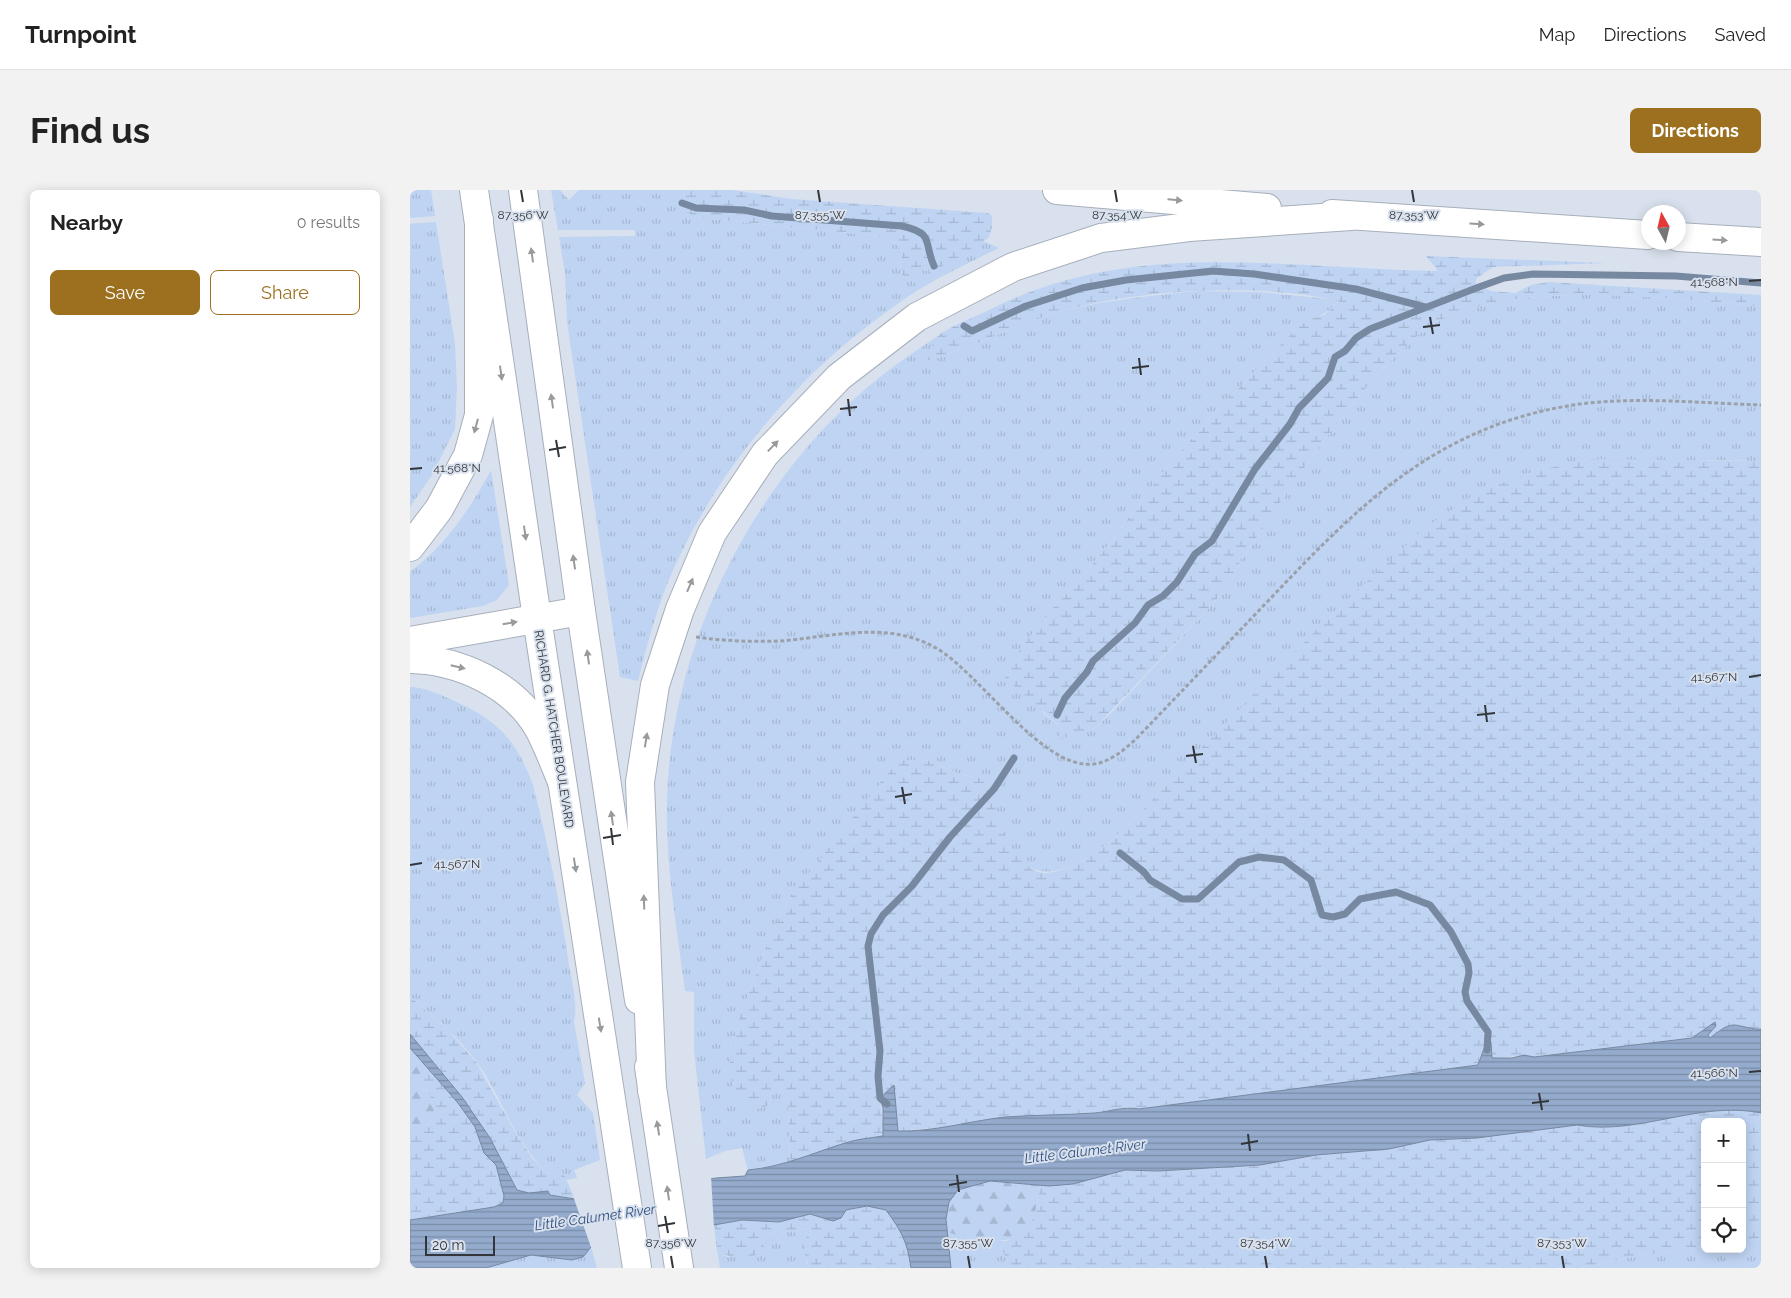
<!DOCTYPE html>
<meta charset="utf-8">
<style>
body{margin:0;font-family:Raleway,sans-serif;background:#f2f2f2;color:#222}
.controls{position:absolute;right:15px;bottom:15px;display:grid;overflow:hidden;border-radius:8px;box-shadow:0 2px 12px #0003}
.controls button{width:45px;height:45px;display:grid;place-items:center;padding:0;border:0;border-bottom:1px solid #e0e0e0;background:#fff;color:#222;font:25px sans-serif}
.compass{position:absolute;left:1231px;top:15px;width:45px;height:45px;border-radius:50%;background:#fff;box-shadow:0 2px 12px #0003;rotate:352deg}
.scale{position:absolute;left:15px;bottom:12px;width:70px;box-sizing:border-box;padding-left:5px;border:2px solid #32363a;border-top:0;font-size:14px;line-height:18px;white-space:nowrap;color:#32363a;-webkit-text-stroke:4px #d8e1ed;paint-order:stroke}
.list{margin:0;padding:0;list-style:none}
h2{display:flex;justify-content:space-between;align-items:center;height:65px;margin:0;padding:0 20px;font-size:21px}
h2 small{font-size:16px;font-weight:400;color:#767676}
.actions{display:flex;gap:10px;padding:15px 20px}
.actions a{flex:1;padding:11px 0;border:1px solid #9c701f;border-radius:8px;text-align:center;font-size:18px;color:#9c701f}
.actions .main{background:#9c701f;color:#fff}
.icon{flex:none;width:28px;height:28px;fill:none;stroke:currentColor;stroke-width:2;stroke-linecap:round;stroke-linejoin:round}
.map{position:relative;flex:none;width:1351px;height:1078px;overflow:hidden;border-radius:8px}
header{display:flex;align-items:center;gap:30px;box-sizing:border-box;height:70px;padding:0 25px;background:#fff;border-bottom:1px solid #e0e0e0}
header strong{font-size:24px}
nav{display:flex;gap:28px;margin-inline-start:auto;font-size:18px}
.intro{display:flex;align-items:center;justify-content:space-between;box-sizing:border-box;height:120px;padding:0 30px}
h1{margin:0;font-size:35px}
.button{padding:12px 22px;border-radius:8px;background:#9c701f;color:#fff;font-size:18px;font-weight:700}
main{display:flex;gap:30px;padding:0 30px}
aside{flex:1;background:#fff;border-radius:8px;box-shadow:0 2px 12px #0003}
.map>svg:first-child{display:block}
.grass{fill:url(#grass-tufts)}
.forest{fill:url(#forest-firs)}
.wetland{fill:url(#wetland-marsh)}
.water{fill:url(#water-rules);stroke:#7788a1}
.pier{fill:#d8e1ed}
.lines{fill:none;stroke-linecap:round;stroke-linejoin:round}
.stream{stroke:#7788a1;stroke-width:7}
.major-casing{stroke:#a7afbb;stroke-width:30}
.highway-casing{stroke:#a7afbb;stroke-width:30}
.path{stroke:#9aa1aa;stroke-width:3;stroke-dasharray:4 2.5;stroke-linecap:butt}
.major{stroke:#fff;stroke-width:28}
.highway{stroke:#fff;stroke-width:28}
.oneway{fill:#989a9c}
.ticks{fill:none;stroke:#32363a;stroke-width:2}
.labels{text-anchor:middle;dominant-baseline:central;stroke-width:4;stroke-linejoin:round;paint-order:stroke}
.street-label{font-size:12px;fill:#32363a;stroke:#d8e1ed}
.water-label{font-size:14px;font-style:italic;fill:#32507e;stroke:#d8e1ed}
.ticks-label{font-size:12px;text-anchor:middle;fill:#32363a;stroke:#d8e1ed;stroke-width:4;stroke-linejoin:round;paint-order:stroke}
</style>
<header>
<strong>Turnpoint</strong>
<nav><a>Map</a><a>Directions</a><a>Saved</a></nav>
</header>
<div class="intro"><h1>Find us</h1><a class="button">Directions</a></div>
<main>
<aside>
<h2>Nearby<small>0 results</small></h2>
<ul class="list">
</ul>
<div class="actions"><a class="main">Save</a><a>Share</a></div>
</aside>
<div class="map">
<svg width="1351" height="1078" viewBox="0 0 1351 1078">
<defs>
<pattern id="grass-tufts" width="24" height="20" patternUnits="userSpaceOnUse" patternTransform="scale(1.25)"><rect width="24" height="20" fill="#bfd4f3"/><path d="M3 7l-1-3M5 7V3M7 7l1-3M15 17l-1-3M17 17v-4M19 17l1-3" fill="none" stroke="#a5b7d1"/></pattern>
<pattern id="forest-firs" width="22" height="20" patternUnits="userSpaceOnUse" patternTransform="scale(1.25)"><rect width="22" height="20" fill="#bfd4f3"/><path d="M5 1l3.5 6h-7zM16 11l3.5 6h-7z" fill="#a5b7d1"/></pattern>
<pattern id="wetland-marsh" width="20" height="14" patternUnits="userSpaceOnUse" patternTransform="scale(1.25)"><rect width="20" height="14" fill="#bfd4f3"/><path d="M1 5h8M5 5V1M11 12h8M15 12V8" fill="none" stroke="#a5b7d1"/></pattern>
<pattern id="water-rules" width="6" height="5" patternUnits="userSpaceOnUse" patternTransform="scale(1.25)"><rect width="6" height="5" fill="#94abcd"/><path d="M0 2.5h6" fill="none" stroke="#798ca7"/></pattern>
</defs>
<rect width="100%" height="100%" fill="#d8e1ed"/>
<!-- grass -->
<g class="grass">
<polygon points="0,0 21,0 25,26 0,28"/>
<path d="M141,0H150L159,10L169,0H278L272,6L290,28L471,46L485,53L493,62L490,73L492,85L498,88L513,80L521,82L573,51L589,58C559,73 528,87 499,106C399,173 315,266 265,376C248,413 238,452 228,491L210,487L157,132L155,84L149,47L225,46V40H148Z"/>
<polygon points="26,32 45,154 47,197 45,239 22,285 0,317 0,34"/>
<path d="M788,101L849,102L929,110C917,126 899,129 884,141L801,227L757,277L696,358L666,394L636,425L632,522L652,538L648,549L684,539L702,522L807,409L822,389L830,372C875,307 918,238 972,180C986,166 1000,150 1016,139C1092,87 1262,108 1351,117V271L1293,270L757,593C731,624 657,708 613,673C592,658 583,612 573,588L552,585L514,569L381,705L360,747L327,834L359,915L364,898L369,889L378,905L380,972L338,980L332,958L315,961L296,969L284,861V802L275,801C267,738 255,673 257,609C261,458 338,301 452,202C476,181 502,163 528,146L514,172C558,160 598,138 642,124C689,110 740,106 788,101Z"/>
<path d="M81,280L99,395L87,410L73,416L0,428V382C36,355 60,319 81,280Z"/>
<path d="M0,497C14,497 28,504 40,509C87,530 105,547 123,595C138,654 150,714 159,775C162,792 168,814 164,832L175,893L167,905L183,923L190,970L164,980L167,988L156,990L150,977L139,985C102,949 94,910 66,871C48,847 23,826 0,806Z"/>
<polygon points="399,1039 396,1073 400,1078 310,1078 307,1060 317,1067 350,1061 360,1044"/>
<polygon points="537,1042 571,1051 596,1051 591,1058 601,1078 541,1078"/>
<polygon points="1332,1053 1351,1053 1351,1078 1170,1078 1227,1066 1295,1057 1295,1059 1332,1059"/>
<path d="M181,1057L187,1078H76C91,1074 107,1067 122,1065C147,1063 162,1078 181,1057Z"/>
</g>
<!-- forest -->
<g class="forest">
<polygon points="0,858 14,872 14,891 25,920 19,935 7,942 0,940"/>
<path d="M580,991L630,995L625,1024L616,1043C589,1057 565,1050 537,1042C533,1002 545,1000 580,991Z"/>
</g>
<!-- wetland -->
<g class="wetland">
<path d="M278,0H322L382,9L578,23L582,26V37L579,47L561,61L521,82L513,80L498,88L492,85L490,73L493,62L485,53L471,46L290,28L275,22C271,13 270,8 278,0Z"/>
<path d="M1016,66L1196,73L1083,77L1067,88L1065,93L1081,101L1105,103L1121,95L1139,92L1334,104L1351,105V117C1262,108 1092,87 1016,139C1000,150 986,166 972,180C918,238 875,307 830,372L822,389L807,409L684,539L647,550L652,538L595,488V480L636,425L666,394L696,358L757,277L801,227L884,141L898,130L914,125L929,111C846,92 723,99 642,124C598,138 558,160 514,172C518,165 522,152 528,146C536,138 567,126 579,120C722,47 875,79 1028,81Z"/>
<path d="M1182,269L1351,271V839C1343,840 1330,835 1324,835C1315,835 1307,843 1300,848L1298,845L1306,836L1305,833L1282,848L1124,867C1110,864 1096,868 1082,868V858L1070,866L1069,875L729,919L718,917L695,922L594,927L548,936L488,941L484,896L470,908L474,946L437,952L380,972L378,905L369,890L364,898L359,915L349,919L336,912L322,895L320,871L327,834L360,747L381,705L488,571L514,569L552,585L573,588L584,599C585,624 589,639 603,660C610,670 622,684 636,683C680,680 731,624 757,593L924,422L1015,338L1068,302L1125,281Z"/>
<polygon points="0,806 36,838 66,872 104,940 122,968 139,985 150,976 165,1009 140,1005 138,1001 119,1003 107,1000 80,948 52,907 0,844"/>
<polygon points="14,872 48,913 65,937 74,963 86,975 94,1006 93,1013 84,1017 0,1030 0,940 7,941 19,935 25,920 14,891"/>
<path d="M1335,920L1351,923V1053H1332V932H1295V1057L1227,1066L1170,1078H601L591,1058L596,1051L616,1042L625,1024L630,995L663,994L715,980L748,981L850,975L906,965L979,959L1020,950L1067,948L1167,935C1209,942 1254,927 1295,922C1308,920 1322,920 1335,920Z"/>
<path d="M457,1016L476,1020C492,1042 497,1051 501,1078H400C391,1066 396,1052 398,1039L360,1044C357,1049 354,1058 350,1062C337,1072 319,1069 307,1060L304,1035L332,1030L369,1032L400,1024L423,1031L431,1028L436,1020Z"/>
</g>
<!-- water -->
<path class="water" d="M1305,832L1306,836L1298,845L1300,848C1307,843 1315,835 1324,835C1330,835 1343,840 1351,839V923C1290,910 1228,946 1167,935L1067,948L1020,950L979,959L906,965L850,975L748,981L715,980L663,994L639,996L580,991L548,1000L539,1012L536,1029L541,1078H501C497,1051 492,1042 476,1020L457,1016L436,1020L431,1028L423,1031L400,1024L369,1032L332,1030L181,1057L173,1067L162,1070L121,1065L76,1078H0V1030L84,1017L93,1013L94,1006L86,975L74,963L65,937L48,913L0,858V844L52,907L80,948L107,1000L119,1003L138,1001L140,1005L165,1009L306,988L335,986L338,980C372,977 403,963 435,953C447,949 461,948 473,946V918L470,908L484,895L488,941C524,942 559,931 595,927C624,925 654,925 684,923C699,922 713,916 729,919L1068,875L1076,853L1081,852L1082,868H1102L1114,865L1124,867L1282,848Z"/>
<!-- pier -->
<polygon class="pier" points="301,986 304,1037 182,1060 163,1006"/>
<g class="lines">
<!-- stream -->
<g class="stream">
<path d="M272,13L286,18L334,20L362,26L492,36C525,44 513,51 524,76"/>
<polyline points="554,136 562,141 616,116 672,98 716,90 803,81 844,84 946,99 1015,117"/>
<polyline points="647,525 655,508 677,482 683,471 725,433 738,415 753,406 767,392 785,364 802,351 845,279 880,234 889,218 918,188 925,167 935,161 946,148 960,139 1069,97 1094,88 1123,84 1266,86 1351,93"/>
<polyline points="710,663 734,682 740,690 772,709 788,709 829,672 849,667 874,670 901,690 912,725 923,727 935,724 950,709 986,702 1020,715 1041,742 1058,774 1059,783 1055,802 1057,811 1078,842 1077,860"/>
<polyline points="477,914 470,908 468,886 470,861 458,756 461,744 473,725 502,696 540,647 584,599 604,568"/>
</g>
<defs>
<g id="major">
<polyline points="64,0 127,428 227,1078"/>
<polyline points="113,0 171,421 229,810"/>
<polyline points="239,877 269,1078"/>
</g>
<g id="highway">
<polyline points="647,0 857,18"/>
<polyline points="922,24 1238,45"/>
<polyline points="1268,47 1351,52"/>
<polyline points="0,357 29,319 58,265 69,225 69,30"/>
<polyline points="0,451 171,421"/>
<path d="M0,469C50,470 104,495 129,539C138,556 145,575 152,592"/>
<polyline points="242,901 230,592 245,495 270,419 302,343 355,264 429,187 507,127 603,77 691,48 779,37 941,26"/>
</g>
</defs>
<!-- major casing -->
<use href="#major" class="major-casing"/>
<!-- highway casing -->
<use href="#highway" class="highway-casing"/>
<!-- path -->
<path class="path" d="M286,447C314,451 342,452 370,451C421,447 478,430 526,458C571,484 633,581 684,574C700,572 714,560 726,549C770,503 814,457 859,410C950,314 1026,237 1163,215C1224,206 1289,213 1351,215"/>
<!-- major -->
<use href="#major" class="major"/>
<!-- highway -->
<use href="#highway" class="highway"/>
</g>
<!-- one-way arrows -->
<defs><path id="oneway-solid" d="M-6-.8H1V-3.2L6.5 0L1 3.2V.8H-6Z" transform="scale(1.25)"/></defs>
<g class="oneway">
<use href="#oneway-solid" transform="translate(765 10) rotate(5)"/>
<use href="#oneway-solid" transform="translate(1067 34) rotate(4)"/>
<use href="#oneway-solid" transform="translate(1310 50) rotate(4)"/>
<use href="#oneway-solid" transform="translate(122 65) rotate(-98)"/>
<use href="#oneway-solid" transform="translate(91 183) rotate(82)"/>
<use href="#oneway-solid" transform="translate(142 211) rotate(-98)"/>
<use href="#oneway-solid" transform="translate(66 236) rotate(105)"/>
<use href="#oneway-solid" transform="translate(363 256) rotate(-46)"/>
<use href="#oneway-solid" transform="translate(115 343) rotate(82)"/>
<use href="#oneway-solid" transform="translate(164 372) rotate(-98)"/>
<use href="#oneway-solid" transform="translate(280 395) rotate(-67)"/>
<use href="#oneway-solid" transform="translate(100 433) rotate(-10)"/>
<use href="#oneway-solid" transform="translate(178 467) rotate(-98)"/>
<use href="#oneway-solid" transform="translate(48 477) rotate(13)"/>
<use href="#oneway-solid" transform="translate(236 550) rotate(-81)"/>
<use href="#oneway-solid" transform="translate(202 628) rotate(-98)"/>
<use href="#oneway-solid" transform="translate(165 675) rotate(81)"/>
<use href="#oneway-solid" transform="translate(234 712) rotate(-92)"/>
<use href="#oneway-solid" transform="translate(190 835) rotate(81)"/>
<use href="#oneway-solid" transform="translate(248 938) rotate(-99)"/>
<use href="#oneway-solid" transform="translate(258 1003) rotate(-98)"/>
</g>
<!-- ticks -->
<path class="ticks" d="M111,0L113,12M408,0L410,12M705,0L707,12M1002,0L1004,12M1339,91L1351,90M1020,127L1023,144M1013,137L1030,135M729,168L731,185M722,178L739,176M438,209L440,226M430,219L447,217M146,250L149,267M139,260L156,257M0,279L12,278M1339,487L1351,485M1075,515L1077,532M1067,525L1085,523M783,556L786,573M776,566L793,564M492,597L495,614M485,607L502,604M201,638L203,655M193,648L211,645M0,675L12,673M1339,882L1351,881M1129,903L1132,920M1122,913L1139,911M838,944L840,961M831,954L848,951M547,985L549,1002M539,995L557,992M255,1026L258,1043M248,1036L265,1033M261,1066L263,1078M558,1066L560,1078M855,1066L857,1078M1152,1066L1154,1078"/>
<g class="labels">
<!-- street labels -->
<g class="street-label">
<text transform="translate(144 539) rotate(81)">RICHARD G. HATCHER BOULEVARD</text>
</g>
<!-- water labels -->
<g class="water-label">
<text transform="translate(675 961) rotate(-7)">Little Calumet River</text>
<text transform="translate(185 1027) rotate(-8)">Little Calumet River</text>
</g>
</g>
<g class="ticks-label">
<text x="113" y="29">87.356°W</text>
<text x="410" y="29">87.355°W</text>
<text x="707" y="29">87.354°W</text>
<text x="1004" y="29">87.353°W</text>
<text x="1304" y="96">41.568°N</text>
<text x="47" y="282">41.568°N</text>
<text x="1304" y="491">41.567°N</text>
<text x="47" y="678">41.567°N</text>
<text x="1304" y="887">41.566°N</text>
<text x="261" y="1057">87.356°W</text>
<text x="558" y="1057">87.355°W</text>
<text x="855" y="1057">87.354°W</text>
<text x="1152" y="1057">87.353°W</text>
</g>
</svg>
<div class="controls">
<button>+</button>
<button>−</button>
<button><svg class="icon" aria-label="locate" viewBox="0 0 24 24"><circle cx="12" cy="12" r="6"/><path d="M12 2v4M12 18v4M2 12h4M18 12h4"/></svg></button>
</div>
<svg class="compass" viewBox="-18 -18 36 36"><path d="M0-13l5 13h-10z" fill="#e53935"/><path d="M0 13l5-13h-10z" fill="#767676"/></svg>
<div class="scale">20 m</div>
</div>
</main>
